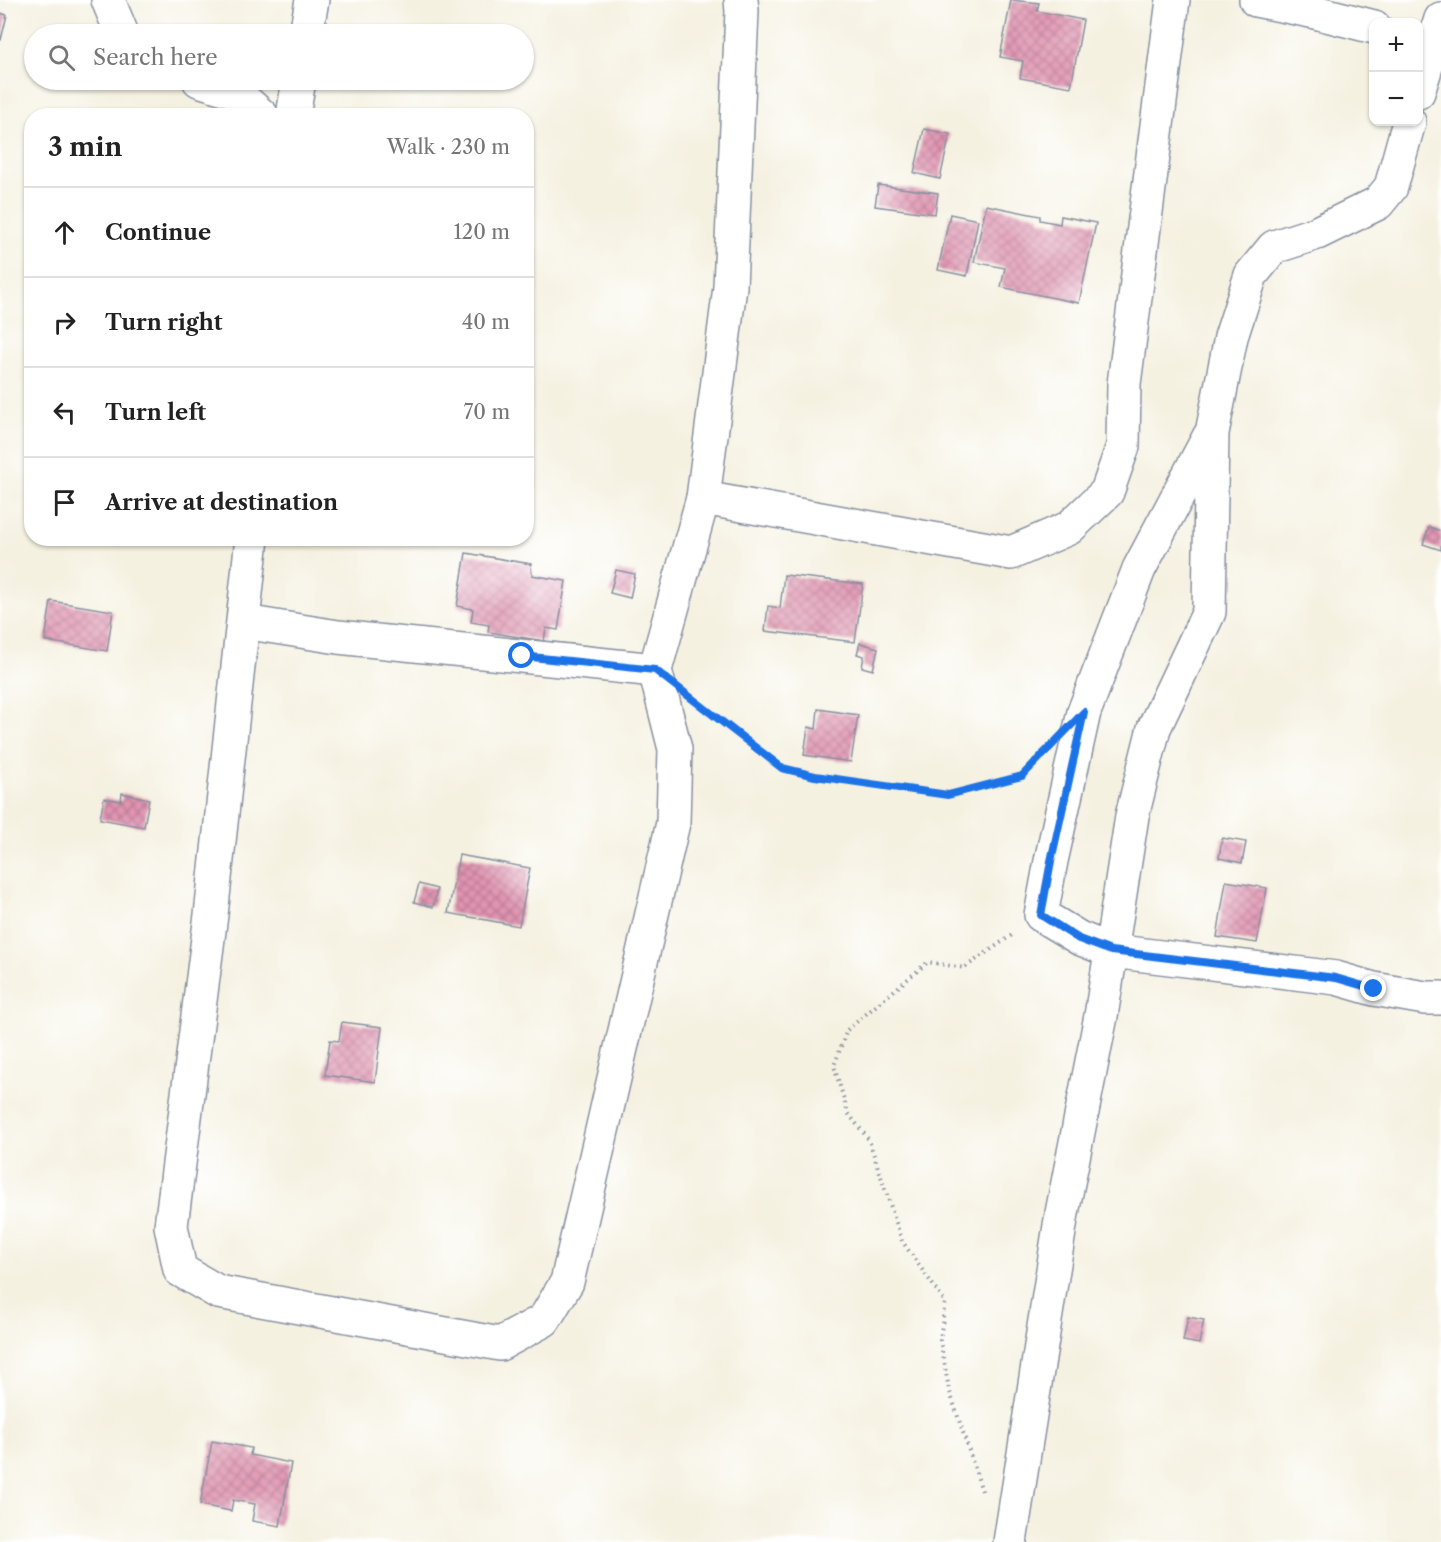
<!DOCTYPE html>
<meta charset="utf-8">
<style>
body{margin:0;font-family:"Libre Caslon Text",serif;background:#f6f6f6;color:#222}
.controls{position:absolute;right:18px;top:18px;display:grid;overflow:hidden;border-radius:12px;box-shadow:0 2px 4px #0004}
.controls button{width:54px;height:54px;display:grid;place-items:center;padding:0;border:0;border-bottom:2px solid #e0e0e0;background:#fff;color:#222;font:30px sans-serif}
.stop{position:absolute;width:18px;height:18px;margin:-14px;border:4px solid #1a73e8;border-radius:50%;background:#fff}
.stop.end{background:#1a73e8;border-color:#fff;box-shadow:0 2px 6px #0008}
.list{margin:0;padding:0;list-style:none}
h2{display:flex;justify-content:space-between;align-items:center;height:78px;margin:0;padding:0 24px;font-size:26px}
h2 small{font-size:20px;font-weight:400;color:#767676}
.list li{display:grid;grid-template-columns:39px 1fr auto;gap:18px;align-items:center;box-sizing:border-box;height:90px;padding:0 24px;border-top:2px solid #e0e0e0}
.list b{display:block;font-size:22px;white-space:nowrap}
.list em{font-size:20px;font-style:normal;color:#767676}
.icon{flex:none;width:33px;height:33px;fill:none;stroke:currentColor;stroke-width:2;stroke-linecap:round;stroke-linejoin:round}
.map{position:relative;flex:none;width:1441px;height:1542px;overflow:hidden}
.search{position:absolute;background:#fff;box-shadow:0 2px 4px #0004;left:24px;top:24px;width:510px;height:66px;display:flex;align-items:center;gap:15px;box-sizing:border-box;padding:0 21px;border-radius:33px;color:#767676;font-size:22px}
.panel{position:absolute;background:#fff;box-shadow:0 2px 4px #0004;left:24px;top:108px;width:510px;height:438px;border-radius:24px}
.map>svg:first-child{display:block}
.building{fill:url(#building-cross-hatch)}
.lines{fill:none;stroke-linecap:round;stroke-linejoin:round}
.minor-casing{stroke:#8890a0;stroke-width:36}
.path{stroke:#8890a0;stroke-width:4;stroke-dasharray:1.5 4.5;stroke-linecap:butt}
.minor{stroke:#fff;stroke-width:33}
.route{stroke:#1a73e8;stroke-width:8}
</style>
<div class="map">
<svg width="1441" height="1542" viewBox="0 0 1441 1542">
<defs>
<pattern id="building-cross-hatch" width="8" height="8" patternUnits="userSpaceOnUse" patternTransform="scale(1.5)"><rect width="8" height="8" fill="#e194b1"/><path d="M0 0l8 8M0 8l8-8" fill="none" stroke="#b67993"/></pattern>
</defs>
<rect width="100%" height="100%" fill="#fff"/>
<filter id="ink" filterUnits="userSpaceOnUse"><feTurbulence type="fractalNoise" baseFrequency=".0167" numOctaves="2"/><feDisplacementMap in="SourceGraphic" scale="12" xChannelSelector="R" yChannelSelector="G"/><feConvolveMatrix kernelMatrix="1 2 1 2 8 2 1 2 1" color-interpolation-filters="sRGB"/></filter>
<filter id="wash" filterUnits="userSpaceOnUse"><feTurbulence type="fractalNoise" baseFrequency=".008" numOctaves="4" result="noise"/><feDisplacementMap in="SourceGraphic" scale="24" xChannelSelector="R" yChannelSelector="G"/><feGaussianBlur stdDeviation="1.35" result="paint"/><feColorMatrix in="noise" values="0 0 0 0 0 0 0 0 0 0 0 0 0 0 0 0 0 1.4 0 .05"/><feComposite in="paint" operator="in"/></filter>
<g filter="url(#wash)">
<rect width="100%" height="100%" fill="#f5f1e1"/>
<g id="blocks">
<!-- building -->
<g class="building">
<polygon points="1011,0 1039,3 1037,11 1083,20 1071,87 1020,78 1023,61 1000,57"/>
<polygon points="0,13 7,15 1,40 0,40"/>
<polygon points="924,129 950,134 940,179 914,173"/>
<polygon points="878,185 938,193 935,214 875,206"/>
<polygon points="986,205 1040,216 1040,220 1060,224 1061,216 1096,223 1079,303 1001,287 1005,268 974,262"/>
<polygon points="950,214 978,220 967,276 938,270"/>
<polygon points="1429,527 1441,531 1441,550 1423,544"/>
<polygon points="466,553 531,564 532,575 566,581 558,630 546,628 544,641 488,632 489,625 471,622 473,609 457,606"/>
<polygon points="616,570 635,574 630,598 610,593"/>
<polygon points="784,575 863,584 855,642 765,631 768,606 780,608"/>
<polygon points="51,601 113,611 107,651 45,641"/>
<polygon points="860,643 878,648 873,670 862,667 864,656 857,654"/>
<polygon points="818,709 858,715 851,762 804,755 808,727 816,729"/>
<polygon points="122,793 149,799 144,827 100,819 104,798 121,801"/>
<polygon points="1222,838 1246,842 1242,863 1219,858"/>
<polygon points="459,855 530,868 519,926 448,913"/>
<polygon points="1226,881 1267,888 1257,943 1217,937"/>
<polygon points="419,884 437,889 433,907 414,902"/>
<polygon points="342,1022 382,1027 375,1082 325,1075 330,1040 339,1041"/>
<polygon points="1188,1317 1204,1320 1199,1344 1183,1341"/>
<polygon points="212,1441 251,1448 250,1455 291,1463 280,1526 252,1521 255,1504 233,1500 231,1511 200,1505"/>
</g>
</g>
</g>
<g filter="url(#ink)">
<use href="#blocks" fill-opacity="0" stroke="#8890a0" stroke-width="1.5"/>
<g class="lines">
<defs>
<g id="minor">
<polyline points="108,0 122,34"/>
<polyline points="1256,0 1311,11 1374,27"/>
<polyline points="306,34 312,0"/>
<polyline points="199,80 234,91 262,116"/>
<polyline points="1418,92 1441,19"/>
<polyline points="293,116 299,80"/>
<polyline points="1209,437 1139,569 1084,712 1051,861 1041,915 1079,938 1111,951 1336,978 1374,989 1425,998 1441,998"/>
<polyline points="703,498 1011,553 1069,528 1107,492 1123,446 1124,384 1173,0"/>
<polyline points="252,538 211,915 171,1226 180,1270 218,1292 500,1344 544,1320 567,1282 673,823 675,749 655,670 703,498 730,287 742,11 741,0"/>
<polyline points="244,622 338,637 655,670"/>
<polyline points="1010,1542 1062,1213 1101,1016 1132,816 1154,728 1209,612 1212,433 1231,337 1251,275 1274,247 1317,233 1378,203 1391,187 1409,122"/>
</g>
</defs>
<!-- minor casing -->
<use href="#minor" class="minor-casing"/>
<!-- path -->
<g class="path">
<polyline points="698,704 782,768 815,776 948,795 1022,775 1038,759"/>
<polyline points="982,1491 949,1389 940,1340 945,1302 902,1241 869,1140 848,1113 834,1066 847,1030 928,962 964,968 1015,933"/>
</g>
<!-- minor -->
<use href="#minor" class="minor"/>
</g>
</g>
<g class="lines" filter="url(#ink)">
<!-- route -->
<polyline class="route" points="522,656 655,670 782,768 815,776 948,795 1022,776 1084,712 1051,861 1041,915 1079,939 1111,951 1336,978 1374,989"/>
</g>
</svg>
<div class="controls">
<button>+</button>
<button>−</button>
</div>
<div class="stop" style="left:522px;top:656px"></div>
<div class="stop end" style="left:1374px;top:989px"></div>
<div class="search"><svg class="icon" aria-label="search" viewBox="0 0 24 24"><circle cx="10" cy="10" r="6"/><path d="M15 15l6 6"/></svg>Search here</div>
<section class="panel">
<h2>3 min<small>Walk · 230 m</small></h2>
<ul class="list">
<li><svg class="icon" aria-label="ahead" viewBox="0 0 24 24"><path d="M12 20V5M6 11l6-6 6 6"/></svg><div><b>Continue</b></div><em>120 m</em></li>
<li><svg class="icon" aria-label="right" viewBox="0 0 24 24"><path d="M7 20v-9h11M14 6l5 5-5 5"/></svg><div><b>Turn right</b></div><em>40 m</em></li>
<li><svg class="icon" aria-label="left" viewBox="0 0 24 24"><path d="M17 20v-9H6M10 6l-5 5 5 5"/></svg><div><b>Turn left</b></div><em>70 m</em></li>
<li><svg class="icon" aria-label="arrive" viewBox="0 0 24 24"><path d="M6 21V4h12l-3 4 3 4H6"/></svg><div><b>Arrive at destination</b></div></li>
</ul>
</section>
</div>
